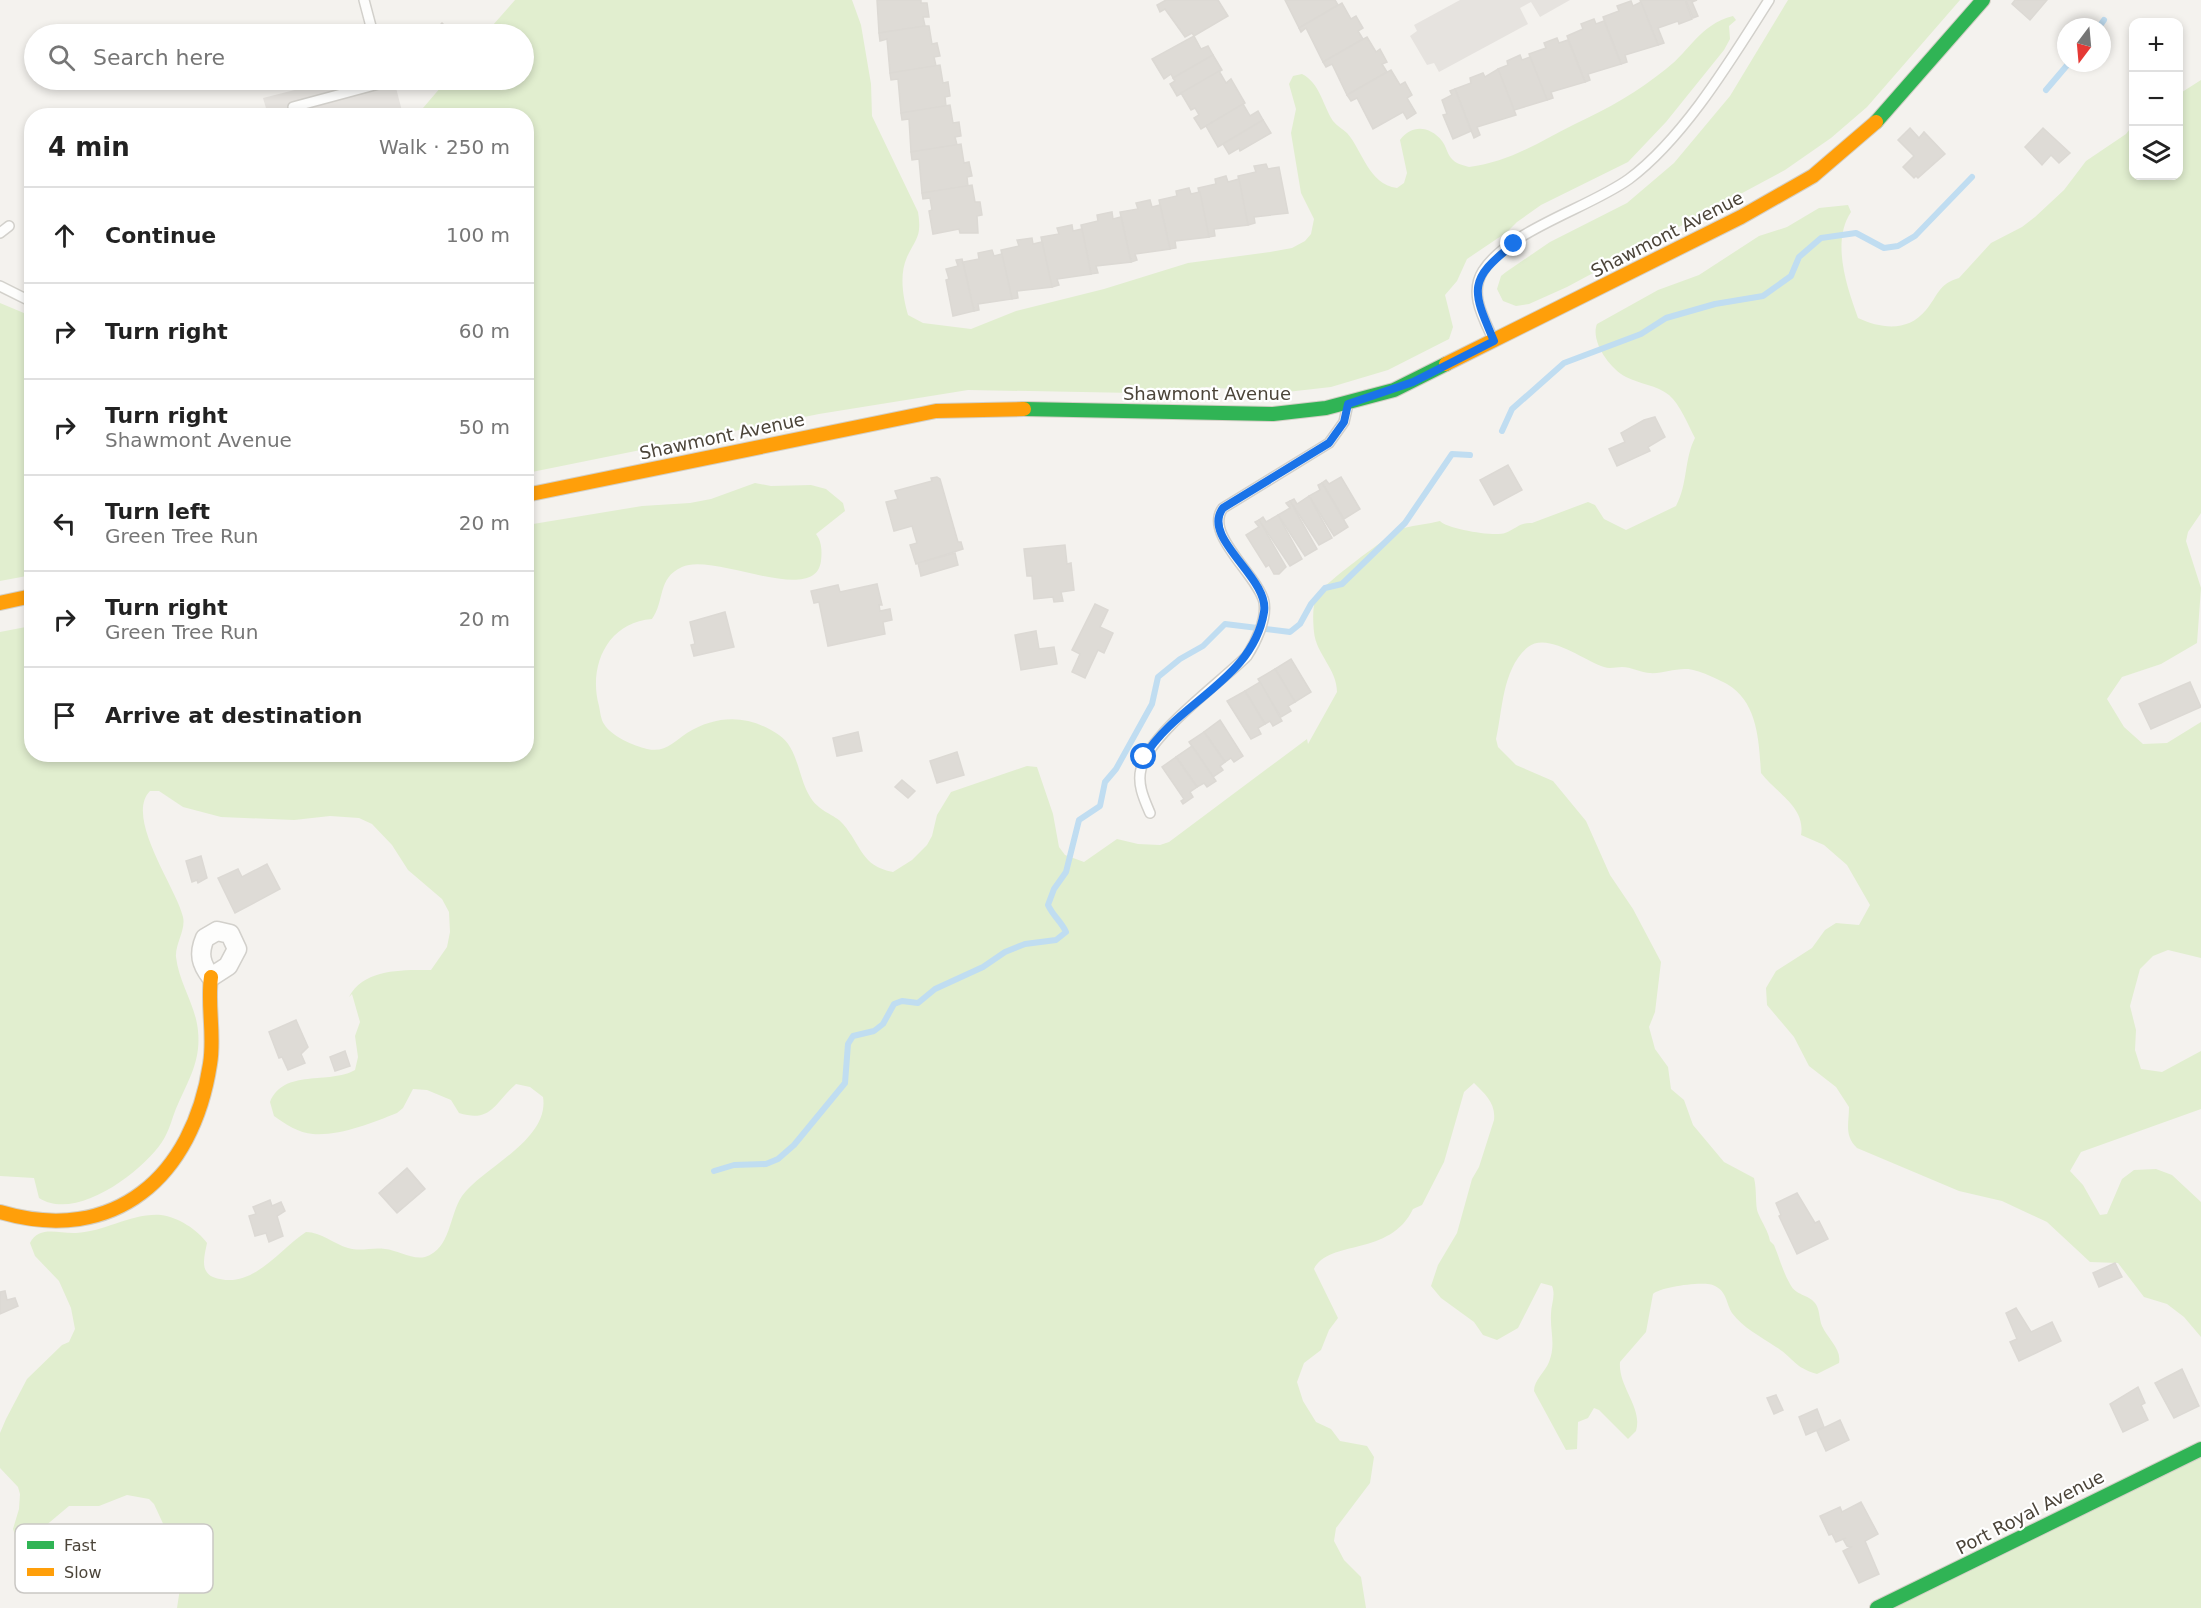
<!DOCTYPE html>
<meta charset="utf-8">
<style>
body{margin:0;font-family:"DejaVu Sans",sans-serif;background:#f2f2f2;color:#222}
.controls{position:absolute;right:18px;top:18px;display:grid;overflow:hidden;border-radius:12px;box-shadow:0 3px 9px #0003}
.controls button{width:54px;height:54px;display:grid;place-items:center;padding:0;border:0;border-bottom:2px solid #e0e0e0;background:#fff;color:#222;font:30px sans-serif}
.compass{position:absolute;left:2057px;top:18px;width:54px;height:54px;border-radius:50%;background:#fff;box-shadow:0 3px 9px #0003;rotate:196deg}
.stop{position:absolute;width:18px;height:18px;margin:-14px;border:4px solid #1a73e8;border-radius:50%;background:#fff}
.stop.end{background:#1a73e8;border-color:#fff;box-shadow:0 2px 6px #0008}
.list{margin:0;padding:0;list-style:none}
h2{display:flex;justify-content:space-between;align-items:center;height:78px;margin:0;padding:0 24px;font-size:26px}
h2 small{font-size:20px;font-weight:400;color:#767676}
.list li{display:grid;grid-template-columns:39px 1fr auto;gap:18px;align-items:center;box-sizing:border-box;height:96px;padding:0 24px;border-top:2px solid #e0e0e0}
.list b{display:block;font-size:22px;white-space:nowrap}
.list p{margin:0;font-size:20px;white-space:nowrap;color:#767676}
.list em{font-size:20px;font-style:normal;color:#767676}
.icon{flex:none;width:33px;height:33px;fill:none;stroke:currentColor;stroke-width:2;stroke-linecap:round;stroke-linejoin:round}
.map{position:relative;flex:none;width:2201px;height:1608px;overflow:hidden}
.search{position:absolute;background:#fff;box-shadow:0 3px 9px #0003;left:24px;top:24px;width:510px;height:66px;display:flex;align-items:center;gap:15px;box-sizing:border-box;padding:0 21px;border-radius:33px;color:#767676;font-size:22px}
.panel{position:absolute;background:#fff;box-shadow:0 3px 9px #0003;left:24px;top:108px;width:510px;height:654px;border-radius:24px}
.map>svg:first-child{display:block}
.green{fill:#e1eecf}
.parking{fill:#e6e3df}
.lines{fill:none;stroke-linecap:round;stroke-linejoin:round}
.stream{stroke:#c0ddf1;stroke-width:6}
.building{fill:#dedbd6;stroke:#dcd9d4;stroke-width:1.5}
.lane-casing{stroke:#d2d0cb;stroke-width:12}
.street-casing{stroke:#d2d0cb;stroke-width:21}
.fast-casing{stroke:#d3cfc5;stroke-width:16}
.slow-casing{stroke:#d3cfc5;stroke-width:16}
.lane{stroke:#fdfdfc;stroke-width:9}
.street{stroke:#fdfdfc;stroke-width:18}
.fast{stroke:#30b455;stroke-width:14}
.slow{stroke:#ff9f0a;stroke-width:14}
.route{stroke:#1a73e8;stroke-width:8}
.labels{text-anchor:middle;dominant-baseline:central;stroke-width:4.5;stroke-linejoin:round;paint-order:stroke}
.street-label{font-size:18px;fill:#4b4439;stroke:#fff}
.key{fill:#fff;stroke:#c9c7c4;stroke-width:1.5}
.key-label{font-size:16px;fill:#4b4439}
</style>
<div class="map">
<svg width="2201" height="1608" viewBox="0 0 2201 1608">
<rect width="100%" height="100%" fill="#f4f2ee"/>
<!-- green -->
<g class="green">
<path d="M515,0H852L861,25L871,84L872,116L918,212C922,237 916,238 907,257C899,275 903,297 908,315L923,323L971,329L1016,311L1104,289L1188,263L1270,252L1292,248L1305,241L1311,234L1314,219L1301,193L1291,133L1296,109L1289,84L1293,76L1302,74C1320,83 1323,106 1333,121C1337,126 1343,129 1347,133C1363,151 1368,184 1397,188L1404,183L1407,173L1400,140C1412,124 1430,126 1442,141C1446,146 1447,153 1451,158C1456,164 1462,165 1469,167C1510,162 1539,142 1575,124C1609,108 1636,93 1666,69C1691,50 1699,25 1733,16L1736,20L1729,26L1730,39L1724,50L1666,122L1628,162L1541,205L1517,222L1507,232L1467,259L1457,281L1445,295L1453,327L1449,339L1388,370L1331,387L1278,393L1207,387L1135,393L968,390L819,414L527,473L526,116L417,115L447,80H524V34H485Z"/>
<polygon points="1788,0 1960,0 1867,107 1831,138 1785,170 1567,287 1529,304 1516,306 1503,301 1497,289 1501,276 1506,272 1550,242 1627,203 1674,163 1730,96"/>
<path d="M2201,80V513L2188,532L2186,541L2201,588L2197,643L2161,664L2122,677L2107,699L2124,727L2143,744L2167,743L2201,722V958L2168,950L2153,956L2140,969L2130,1006L2136,1030L2135,1050L2141,1069L2162,1072L2201,1051V1109L2081,1152L2070,1171L2083,1185L2100,1215L2107,1214L2122,1179L2134,1170L2156,1169L2172,1175L2201,1202V1337L2184,1317L2167,1304L2144,1297L2118,1263L2090,1262L2047,1222L2002,1201L1959,1191L1857,1148C1844,1135 1849,1124 1849,1107L1836,1087L1809,1066L1794,1037L1767,1005L1766,988L1776,971L1812,948L1825,930L1836,923L1859,925L1870,905L1847,865L1824,845L1801,835C1806,807 1776,793 1761,773C1759,742 1758,702 1727,684C1718,679 1695,668 1685,669C1672,669 1662,674 1649,673C1640,672 1631,667 1622,667C1616,667 1610,669 1604,667C1586,662 1548,631 1528,647C1502,669 1503,709 1496,739L1498,747L1516,765L1553,781L1586,821L1610,875L1633,909L1661,962L1655,1012L1649,1027L1655,1049L1668,1067L1671,1089L1684,1100L1693,1125L1724,1162L1754,1178C1757,1189 1755,1206 1758,1213C1762,1223 1768,1230 1770,1241L1774,1245C1779,1257 1783,1272 1790,1284C1796,1296 1808,1294 1815,1303C1820,1309 1819,1319 1822,1326C1827,1338 1842,1349 1839,1363L1817,1374C1793,1367 1794,1358 1776,1347C1760,1336 1743,1328 1732,1313C1726,1303 1727,1292 1715,1286C1706,1280 1660,1287 1653,1294L1646,1332L1620,1362C1618,1387 1643,1407 1636,1431L1628,1439L1599,1410L1594,1408L1588,1418L1578,1422L1577,1449L1566,1450L1534,1391C1534,1380 1545,1372 1549,1362C1556,1344 1550,1332 1551,1314C1551,1304 1556,1296 1552,1286L1541,1283L1518,1328L1497,1340L1483,1335L1474,1322L1441,1298L1431,1286L1438,1265L1457,1233L1472,1179L1479,1167L1494,1120C1496,1103 1485,1094 1474,1083L1464,1092L1444,1162L1422,1205L1413,1209C1390,1257 1329,1239 1314,1269L1338,1318L1329,1330L1321,1350L1304,1363L1297,1382L1303,1401L1316,1422L1331,1429L1340,1441L1367,1446L1374,1457L1370,1483L1336,1528L1334,1541L1344,1560L1361,1577L1366,1608H177L181,1582L167,1564L165,1557L166,1530L154,1504L149,1499L127,1495L99,1506H69L25,1543H18L13,1529L19,1509L20,1494L18,1487L0,1468V1433L6,1419L27,1379L62,1345L69,1342L75,1329L71,1308L59,1281L35,1256L30,1243C39,1225 59,1234 76,1233C105,1232 131,1213 161,1215C178,1217 198,1230 207,1243C205,1254 199,1271 213,1277C252,1292 279,1249 306,1232C321,1232 334,1244 348,1248C361,1252 372,1247 385,1249C397,1250 412,1260 425,1257C451,1249 449,1215 462,1196C482,1168 550,1140 543,1097L530,1087L516,1084C494,1103 492,1123 459,1113L451,1100L427,1090L413,1089L403,1108L397,1113C372,1123 340,1136 313,1134C299,1133 285,1124 274,1116L270,1102C284,1068 329,1085 355,1070L358,1057L355,1036L360,1022L352,994L349,997C364,968 404,970 431,970L447,947L450,932L449,912L442,899L408,870L392,845L372,824L359,818L330,816L294,820L221,817L183,807L159,791H150C124,817 177,889 183,917C186,930 175,944 176,957C179,983 196,1006 198,1031C201,1060 189,1079 178,1104C172,1117 170,1130 162,1142C142,1172 76,1222 39,1198L34,1178L0,1176V632L31,626L32,754H526L527,525L642,506L690,503L711,499L755,483L771,486L811,485L826,489L843,503L845,511L816,534C822,542 822,551 821,561C815,607 714,552 682,567C657,578 665,601 652,619C607,622 588,667 599,706C600,711 601,720 604,724C611,736 634,746 647,749C666,753 673,742 687,733C718,714 750,715 779,735C798,748 798,776 809,795C818,812 835,814 843,824C862,846 861,866 893,872L912,860L927,845L932,836L937,815L951,792L1027,766L1037,767L1053,814L1059,847L1065,855L1084,862L1117,839L1138,844L1160,845L1169,842L1307,739L1308,744L1337,692C1337,669 1316,654 1314,632C1313,621 1312,606 1317,595C1320,587 1395,530 1404,528C1416,525 1428,524 1440,521C1447,529 1495,537 1505,533C1516,529 1520,522 1532,523L1588,502L1595,505L1604,519L1626,530L1676,506C1688,484 1684,459 1695,438C1688,425 1680,404 1669,395C1657,385 1639,384 1626,377C1610,369 1590,341 1597,324L1658,290L1699,275L1759,236L1787,227L1819,208L1848,205L1851,212C1831,242 1847,287 1858,318C1882,329 1908,332 1926,310C1938,296 1938,284 1959,278L1991,243L2022,227L2035,217L2064,190L2086,161L2126,134L2133,125L2134,176H2178L2179,94Z"/>
<polygon points="0,303 31,316 32,575 0,581"/>
<polygon points="2201,1454 2201,1608 1890,1608"/>
</g>
<!-- parking -->
<g class="parking">
<polygon points="1460,0 1570,0 1540,17 1531,2 1520,8 1528,24 1439,72 1434,63 1427,65 1410,36 1417,31 1414,25"/>
<polygon points="334,80 394,80 403,115 268,115 263,98"/>
</g>
<g class="lines">
<!-- stream -->
<g class="stream">
<polyline points="2099,27 2104,20"/>
<polyline points="2046,90 2069,63"/>
<polyline points="1502,431 1512,409 1564,363 1641,334 1666,318 1715,304 1763,296 1791,276 1799,257 1821,238 1856,233 1884,248 1898,246 1915,236 1972,177"/>
<path d="M714,1171L734,1165L766,1164L778,1159L794,1145L845,1083L848,1044L853,1036L874,1031L883,1024L894,1004L902,1001L918,1003L935,989L983,967L1005,952L1025,944L1056,940L1066,932C1061,921 1053,916 1048,905L1054,889L1066,872L1079,820L1100,806L1105,782L1116,769L1152,704L1158,677L1180,659L1203,646L1225,624L1290,632L1300,624L1311,604L1325,588L1342,584L1405,523L1452,454L1470,455"/>
</g>
</g>
<!-- building -->
<g class="building">
<polygon points="877,0 921,0 921,3 927,3 929,17 923,17 925,26 879,33"/>
<polygon points="1166,0 1218,0 1228,16 1194,36 1192,33 1185,37 1165,9 1160,12 1157,5"/>
<polygon points="1285,0 1335,0 1338,5 1299,28"/>
<polygon points="1640,0 1685,0 1692,19 1679,24 1678,21 1658,28 1664,43 1658,45"/>
<polygon points="1686,0 1697,0 1692,2 1698,16 1693,18"/>
<polygon points="2015,0 2047,0 2030,20 2012,4"/>
<polygon points="1631,1 1633,6 1641,2 1658,45 1625,55 1627,62 1621,64 1603,17 1619,11 1617,6"/>
<polygon points="1342,3 1351,19 1356,16 1363,28 1358,31 1363,39 1323,62 1306,28 1301,32 1299,28"/>
<polygon points="1594,19 1596,24 1604,21 1621,64 1588,74 1590,80 1585,82 1567,36 1583,29 1581,24"/>
<polygon points="442,23 453,34 431,34"/>
<polygon points="925,26 929,26 932,44 937,43 940,56 934,57 936,66 890,73 887,39 880,41 879,33"/>
<polygon points="1194,36 1201,49 1208,46 1213,55 1173,78 1171,74 1164,79 1152,59"/>
<polygon points="1367,37 1376,52 1380,49 1387,62 1382,64 1387,72 1347,95 1332,64 1326,67 1323,62"/>
<polygon points="1557,38 1559,43 1568,40 1585,82 1551,92 1553,98 1547,100 1529,54 1546,48 1544,43"/>
<polygon points="1213,55 1222,70 1177,96 1170,84 1175,81 1173,78"/>
<polygon points="1520,55 1522,60 1530,57 1547,100 1514,110 1498,69 1508,65 1507,61"/>
<polygon points="940,65 943,83 948,82 950,96 945,97 946,106 901,113 898,79 891,80 890,73"/>
<polygon points="1498,69 1516,115 1477,127 1480,135 1474,138 1455,89 1471,83 1470,78 1483,73 1485,77"/>
<polygon points="1391,70 1400,85 1405,82 1412,95 1407,98 1416,113 1407,119 1403,112 1373,129 1357,98 1351,101 1347,95"/>
<polygon points="1219,71 1226,83 1231,79 1245,103 1201,129 1194,118 1199,115 1195,108 1191,110 1181,93"/>
<polygon points="1455,89 1471,131 1453,139 1443,115 1447,114 1442,100 1452,95 1450,91"/>
<polygon points="1243,104 1250,116 1258,111 1263,120 1218,147 1206,126"/>
<polygon points="950,105 953,123 959,122 961,136 955,137 957,145 911,152 909,119 902,120 901,113"/>
<polygon points="1263,120 1271,133 1240,151 1239,148 1229,154 1223,144"/>
<polygon points="1910,128 1919,138 1924,132 1945,154 1918,178 1916,176 1914,178 1903,167 1914,156 1898,140"/>
<polygon points="2043,128 2070,153 2059,163 2051,155 2042,165 2025,147"/>
<polygon points="961,144 964,163 969,162 972,176 967,177 968,186 922,193 919,159 912,160 911,152"/>
<polygon points="1266,164 1268,169 1279,167 1288,213 1254,217 1255,223 1248,225 1238,176 1256,172 1254,166"/>
<polygon points="1226,176 1228,182 1239,179 1248,225 1214,229 1215,236 1209,237 1198,188 1216,184 1215,179"/>
<polygon points="972,185 975,202 980,202 982,215 977,216 978,233 960,233 959,229 933,234 929,211 932,210 930,198 923,199 922,193"/>
<polygon points="1189,188 1191,194 1200,192 1209,237 1175,241 1176,248 1170,249 1159,200 1177,196 1176,191"/>
<polygon points="1150,200 1152,207 1160,205 1170,249 1135,254 1137,260 1131,262 1120,212 1138,209 1136,203"/>
<polygon points="1112,212 1113,219 1121,217 1131,262 1096,266 1098,273 1091,274 1081,225 1098,221 1097,215"/>
<polygon points="1072,225 1073,231 1082,229 1091,274 1057,279 1059,285 1052,287 1041,237 1059,234 1057,228"/>
<polygon points="1032,238 1033,244 1042,242 1052,287 1017,291 1018,298 1012,299 1001,250 1019,246 1017,240"/>
<polygon points="992,250 994,256 1002,254 1012,299 978,304 979,310 974,311 963,262 979,259 978,253"/>
<polygon points="962,259 974,311 953,316 946,280 949,279 946,269 958,266 956,260"/>
<polygon points="1655,417 1665,437 1648,447 1650,451 1617,466 1609,449 1625,442 1621,433 1644,420"/>
<polygon points="1508,465 1522,490 1494,505 1480,480"/>
<polygon points="937,477 940,479 958,542 961,542 963,549 916,564 910,545 917,543 912,526 894,531 886,502 898,499 895,491 932,481 931,478"/>
<polygon points="1341,477 1360,509 1344,519 1322,483 1326,480 1329,484"/>
<polygon points="1322,483 1348,527 1334,536 1309,496 1320,490 1318,485"/>
<polygon points="1309,496 1332,538 1319,545 1290,501 1294,499 1297,504"/>
<polygon points="1290,501 1317,549 1305,556 1278,515 1290,508 1286,503"/>
<polygon points="1278,515 1302,559 1290,566 1259,520 1263,517 1266,522"/>
<polygon points="1259,520 1286,567 1279,574 1274,574 1269,565 1266,567 1246,535 1259,527 1255,522"/>
<polygon points="1065,545 1067,564 1071,563 1074,590 1061,592 1063,601 1054,602 1053,597 1034,599 1032,576 1027,576 1024,549"/>
<polygon points="955,553 958,565 921,576 918,563"/>
<polygon points="877,584 882,605 879,605 880,611 890,609 892,620 883,622 885,634 828,646 819,602 814,603 811,591 838,585 840,592"/>
<polygon points="1095,604 1108,610 1100,627 1113,633 1104,653 1098,650 1085,678 1072,672 1080,654 1072,650"/>
<polygon points="725,612 734,647 694,656 691,645 695,644 690,622"/>
<polygon points="1036,631 1039,649 1054,647 1057,664 1021,670 1015,635"/>
<polygon points="1291,659 1311,692 1295,702 1275,669"/>
<polygon points="1275,669 1295,702 1288,706 1291,711 1281,717 1258,679"/>
<polygon points="1260,682 1282,721 1273,726 1270,721 1265,724 1245,691"/>
<polygon points="2190,682 2201,707 2151,729 2139,704"/>
<polygon points="1245,691 1265,724 1258,728 1261,734 1251,739 1227,701"/>
<polygon points="1220,720 1243,756 1234,762 1231,758 1225,762 1204,732"/>
<polygon points="858,732 862,751 837,756 833,738"/>
<polygon points="1204,732 1225,762 1220,766 1223,770 1213,777 1189,742"/>
<polygon points="1192,746 1216,781 1207,787 1204,783 1197,787 1176,757"/>
<polygon points="957,752 964,775 937,783 930,761"/>
<polygon points="1176,757 1197,787 1190,792 1193,797 1183,804 1181,801 1184,799 1162,767"/>
<polygon points="902,780 915,791 908,798 895,787"/>
<polygon points="201,856 207,878 198,883 197,880 192,882 186,861"/>
<polygon points="267,864 280,889 235,913 218,878 238,869 242,877"/>
<polygon points="296,1020 308,1047 301,1054 305,1063 288,1070 282,1057 279,1058 269,1032"/>
<polygon points="345,1051 350,1066 335,1071 330,1057"/>
<polygon points="407,1168 425,1189 397,1213 379,1193"/>
<polygon points="1797,1193 1815,1223 1819,1221 1828,1239 1797,1254 1779,1216 1781,1215 1776,1203"/>
<polygon points="270,1200 272,1206 281,1202 285,1211 277,1216 283,1236 269,1242 266,1233 255,1236 249,1216 256,1214 253,1207"/>
<polygon points="2115,1263 2122,1277 2099,1287 2093,1273"/>
<polygon points="5,1291 7,1300 15,1298 18,1306 0,1314 0,1292"/>
<polygon points="2016,1308 2031,1332 2052,1322 2061,1341 2019,1361 2010,1342 2017,1339 2006,1313"/>
<polygon points="2182,1369 2199,1406 2174,1418 2155,1383"/>
<polygon points="2138,1387 2145,1403 2141,1405 2148,1420 2123,1432 2110,1404"/>
<polygon points="1776,1395 1783,1410 1774,1414 1767,1398"/>
<polygon points="1817,1409 1824,1427 1806,1435 1799,1417"/>
<polygon points="1840,1420 1849,1440 1826,1451 1817,1431"/>
<polygon points="1861,1502 1878,1534 1865,1541 1879,1574 1859,1583 1843,1551 1851,1547 1847,1546 1843,1539 1846,1538 1836,1542 1832,1534 1829,1535 1820,1516 1840,1507 1842,1512"/>
</g>
<g class="lines">
<defs>
<g id="lane">
<polyline points="364,0 373,34"/>
<polyline points="293,107 386,82 385,80"/>
<polyline points="0,233 9,226"/>
<polyline points="0,286 32,302"/>
<path d="M1493,339C1483,317 1469,293 1483,271C1509,230 1589,208 1629,179C1685,137 1732,58 1769,0"/>
<path d="M1150,813C1144,799 1137,784 1141,769C1148,735 1221,682 1247,656C1256,642 1267,619 1264,602C1258,575 1203,534 1223,508L1329,443L1344,422L1348,404"/>
</g>
<path id="street" d="M217,931L230,934L237,949L228,966L211,977C201,964 198,954 205,938Z"/>
<g id="fast">
<polyline points="1876,122 1983,0"/>
<polyline points="1024,409 1273,414 1326,408 1394,390 1446,364"/>
<polyline points="1877,1608 2201,1449"/>
</g>
<g id="slow">
<polyline points="1446,364 1741,217 1813,176 1876,122"/>
<polyline points="526,495 936,411 1024,409"/>
<polyline points="0,603 32,596"/>
<path d="M0,1212C115,1246 193,1176 210,1064C215,1035 207,1006 211,977"/>
</g>
</defs>
<!-- lane casing -->
<use href="#lane" class="lane-casing"/>
<!-- street casing -->
<use href="#street" class="street-casing"/>
<!-- fast casing -->
<use href="#fast" class="fast-casing"/>
<!-- slow casing -->
<use href="#slow" class="slow-casing"/>
<!-- lane -->
<use href="#lane" class="lane"/>
<!-- street -->
<use href="#street" class="street"/>
<!-- fast -->
<use href="#fast" class="fast"/>
<!-- slow -->
<use href="#slow" class="slow"/>
</g>
<g class="lines">
<!-- route -->
<path class="route" d="M1144,757C1177,702 1253,680 1264,612C1270,578 1200,538 1223,508L1329,443L1344,422L1348,404L1413,382L1494,341C1472,290 1467,280 1514,244"/>
</g>
<g class="labels">
<!-- street labels -->
<g class="street-label">
<text transform="translate(1667 234) rotate(-27)">Shawmont Avenue</text>
<text x="1207" y="393">Shawmont Avenue</text>
<text transform="translate(722 436) rotate(-12)">Shawmont Avenue</text>
<text transform="translate(2030 1512) rotate(-27)">Port Royal Avenue</text>
</g>
</g>
<!-- legend -->
<rect x="15" y="1524" width="198" height="69" rx="9" class="key"/>
<rect x="27" y="1541" width="27" height="8" fill="#30b455"/>
<rect x="27" y="1568" width="27" height="8" fill="#ff9f0a"/>
<g class="key-label">
<text x="64" y="1551">Fast</text>
<text x="64" y="1578">Slow</text>
</g>
</svg>
<div class="controls">
<button>+</button>
<button>−</button>
<button><svg class="icon" aria-label="layers" viewBox="0 0 24 24"><path d="M12 4l9 5-9 5-9-5zM3 14l9 5 9-5"/></svg></button>
</div>
<svg class="compass" viewBox="-18 -18 36 36"><path d="M0-13l5 13h-10z" fill="#e53935"/><path d="M0 13l5-13h-10z" fill="#767676"/></svg>
<div class="stop" style="left:1144px;top:757px"></div>
<div class="stop end" style="left:1514px;top:244px"></div>
<div class="search"><svg class="icon" aria-label="search" viewBox="0 0 24 24"><circle cx="10" cy="10" r="6"/><path d="M15 15l6 6"/></svg>Search here</div>
<section class="panel">
<h2>4 min<small>Walk · 250 m</small></h2>
<ul class="list">
<li><svg class="icon" aria-label="ahead" viewBox="0 0 24 24"><path d="M12 20V5M6 11l6-6 6 6"/></svg><div><b>Continue</b></div><em>100 m</em></li>
<li><svg class="icon" aria-label="right" viewBox="0 0 24 24"><path d="M7 20v-9h11M14 6l5 5-5 5"/></svg><div><b>Turn right</b></div><em>60 m</em></li>
<li><svg class="icon" aria-label="right" viewBox="0 0 24 24"><path d="M7 20v-9h11M14 6l5 5-5 5"/></svg><div><b>Turn right</b><p>Shawmont Avenue</p></div><em>50 m</em></li>
<li><svg class="icon" aria-label="left" viewBox="0 0 24 24"><path d="M17 20v-9H6M10 6l-5 5 5 5"/></svg><div><b>Turn left</b><p>Green Tree Run</p></div><em>20 m</em></li>
<li><svg class="icon" aria-label="right" viewBox="0 0 24 24"><path d="M7 20v-9h11M14 6l5 5-5 5"/></svg><div><b>Turn right</b><p>Green Tree Run</p></div><em>20 m</em></li>
<li><svg class="icon" aria-label="arrive" viewBox="0 0 24 24"><path d="M6 21V4h12l-3 4 3 4H6"/></svg><div><b>Arrive at destination</b></div></li>
</ul>
</section>
</div>
